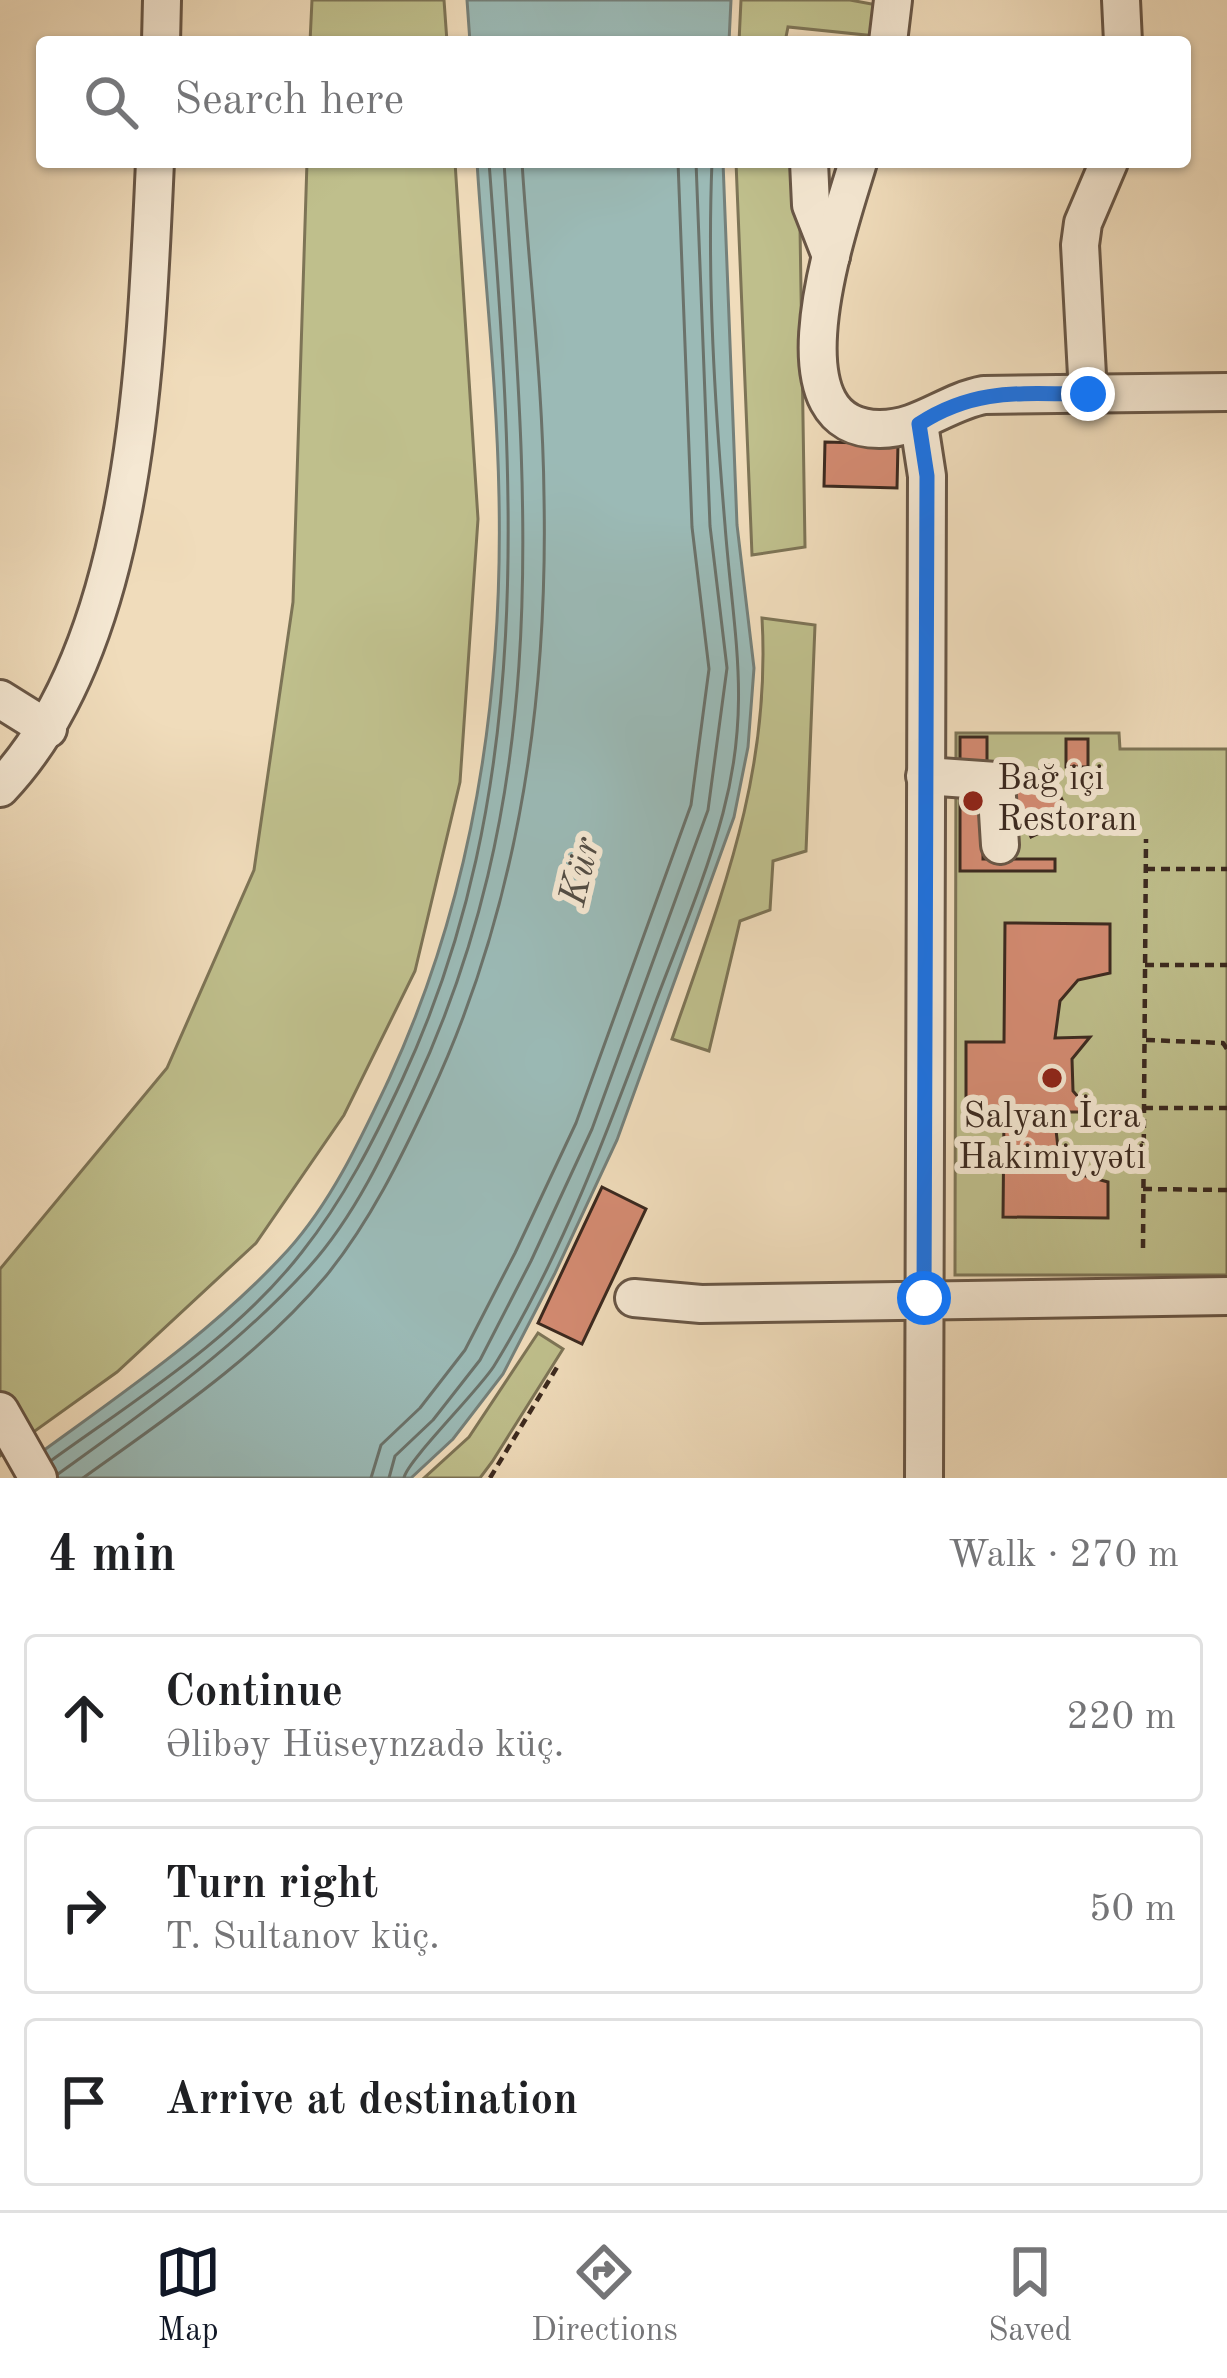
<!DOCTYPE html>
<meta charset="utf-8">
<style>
body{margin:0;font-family:"Old Standard TT",serif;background:#f2f2f2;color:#202124}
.stop{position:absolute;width:36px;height:36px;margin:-27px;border:9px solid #1a73e8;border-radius:50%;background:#fff}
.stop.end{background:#1a73e8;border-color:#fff;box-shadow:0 3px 12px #0008}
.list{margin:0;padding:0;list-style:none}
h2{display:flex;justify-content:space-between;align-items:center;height:156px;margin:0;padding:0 48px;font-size:51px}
h2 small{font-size:39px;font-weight:400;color:#757577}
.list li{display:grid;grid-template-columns:78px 1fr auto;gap:36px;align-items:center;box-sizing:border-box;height:168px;margin:0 24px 24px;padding:0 24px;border:3px solid #e0e0e0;border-radius:12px}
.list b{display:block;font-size:45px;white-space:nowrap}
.list p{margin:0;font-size:39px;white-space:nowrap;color:#757577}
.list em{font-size:39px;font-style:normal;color:#757577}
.icon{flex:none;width:66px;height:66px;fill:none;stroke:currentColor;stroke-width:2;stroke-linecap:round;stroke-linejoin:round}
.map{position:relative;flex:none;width:1227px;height:1478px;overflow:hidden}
.search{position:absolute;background:#fff;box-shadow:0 3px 9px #0004;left:36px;right:36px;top:36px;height:132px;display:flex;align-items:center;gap:30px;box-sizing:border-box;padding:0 42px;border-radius:12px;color:#757577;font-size:45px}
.sheet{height:732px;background:#fff}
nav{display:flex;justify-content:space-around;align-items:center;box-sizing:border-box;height:168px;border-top:3px solid #e0e0e0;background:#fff;font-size:33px;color:#757577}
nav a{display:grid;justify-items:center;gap:6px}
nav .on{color:#111827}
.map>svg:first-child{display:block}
.green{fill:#bfbf8c;stroke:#7d7456;stroke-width:3}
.water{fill:#9bbab6;stroke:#75807a;stroke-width:3}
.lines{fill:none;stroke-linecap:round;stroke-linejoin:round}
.shore{stroke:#6b726a;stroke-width:3}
.building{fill:#d48b72;stroke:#3b291f;stroke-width:3}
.minor-casing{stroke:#685646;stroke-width:42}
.path{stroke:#3b291f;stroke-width:4.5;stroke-dasharray:9 6;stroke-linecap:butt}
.minor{stroke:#f5e8d3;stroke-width:36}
.route{stroke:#1a73e8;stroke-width:15}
.poi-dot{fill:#8f2418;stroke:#f5e8d3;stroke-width:4.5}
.labels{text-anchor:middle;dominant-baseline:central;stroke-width:12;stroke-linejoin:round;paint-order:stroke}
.poi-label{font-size:36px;fill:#3b291f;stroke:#f5e8d3;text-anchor:start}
.water-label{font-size:39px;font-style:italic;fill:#534d45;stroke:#f5e8d3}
</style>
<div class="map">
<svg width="1227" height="1478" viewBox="0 0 1227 1478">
<rect width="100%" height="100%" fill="#f0dcbb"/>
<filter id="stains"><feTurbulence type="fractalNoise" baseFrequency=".00167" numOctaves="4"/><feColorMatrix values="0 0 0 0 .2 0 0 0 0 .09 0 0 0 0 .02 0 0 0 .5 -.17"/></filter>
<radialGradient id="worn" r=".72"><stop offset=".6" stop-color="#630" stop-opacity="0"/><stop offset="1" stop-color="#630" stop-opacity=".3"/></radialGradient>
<!-- green -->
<g class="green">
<polygon points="312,0 444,0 447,42 310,42"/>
<polygon points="741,0 850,0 877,5 876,36 788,27 785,42 739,42"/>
<polygon points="307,162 455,162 478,519 460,782 415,971 344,1115 256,1243 117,1372 0,1456 0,1269 167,1068 254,870 293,602"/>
<polygon points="736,162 799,162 805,547 752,555"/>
<path d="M762,618L815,625L806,851L773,861L770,910L740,921L709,1051L672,1039C722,894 771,774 762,618Z"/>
<polygon points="956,733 1119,733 1120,749 1227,749 1227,1275 955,1275"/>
<polygon points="538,1333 563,1349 492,1462 480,1478 424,1478 469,1437"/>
</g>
<!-- water -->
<g class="water">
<polygon points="467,0 731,0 729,42 470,42"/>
<path d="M477,162H723L737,525L754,668L748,747L734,817L617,1140L555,1273L503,1374L453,1439L411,1478H16L36,1456C125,1391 214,1331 288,1250C332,1201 361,1138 389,1079C473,897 503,697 499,497C497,385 484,273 477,162Z"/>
</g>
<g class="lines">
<!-- shore -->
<g class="shore">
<path d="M52,1460C138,1398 236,1337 302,1252C344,1199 374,1140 402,1080C539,785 513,477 489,162"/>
<path d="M58,1474C147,1410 236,1348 309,1267C355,1216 386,1149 414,1088C558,778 525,490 504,162"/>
<path d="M83,1478C168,1417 258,1357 326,1276C370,1222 401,1158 430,1096C518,908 548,703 544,497C543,385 529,273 522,162"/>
<polyline points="371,1478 381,1445 420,1408 465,1350 515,1253 576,1123 691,805 709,669 692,527 678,162"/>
<polyline points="389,1478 395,1456 433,1420 480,1360 531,1261 592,1129 708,810 727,668 710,526 696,162"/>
<path d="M404,1478C406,1462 479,1390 494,1366C563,1254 610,1125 656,1001C679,940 706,877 723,813C752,704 733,632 725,525C715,406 707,282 712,162"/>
</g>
</g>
<!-- building -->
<g class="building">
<polygon points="825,442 898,444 897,488 824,486"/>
<rect x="960" y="737" width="27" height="32"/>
<rect x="1066" y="739" width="22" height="28"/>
<polygon points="1046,767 1071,818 1031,837 1007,785"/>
<polygon points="960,788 983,788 983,859 1055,859 1055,871 960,871"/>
<polygon points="1005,923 1110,924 1110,973 1078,980 1060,1001 1055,1038 1090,1037 1072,1059 1073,1091 1091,1112 1054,1112 1058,1148 1078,1174 1108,1182 1108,1218 1003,1217 1004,1114 966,1114 966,1042 1004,1042"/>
<polygon points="602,1187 646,1209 582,1344 538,1323"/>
</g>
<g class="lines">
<defs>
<g id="minor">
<polyline points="1121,0 1123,42"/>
<polyline points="161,42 162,0"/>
<polyline points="888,42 893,0"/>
<polyline points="809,162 811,205 831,256"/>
<path d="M858,162C841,220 765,430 880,429C920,429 946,402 984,395L1227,392"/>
<polyline points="1088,394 1080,245 1083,223 1109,162"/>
<polyline points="919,424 927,476 924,1478"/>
<polyline points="0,699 48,729"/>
<polyline points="925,776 996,781 1000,845"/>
<path d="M0,788C139,642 146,354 155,162"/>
<polyline points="634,1298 701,1304 1227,1296"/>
<polyline points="0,1411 38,1478"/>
</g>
</defs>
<!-- minor casing -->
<use href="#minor" class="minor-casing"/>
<!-- path -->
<g class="path">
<polyline points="1146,869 1227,869"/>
<polyline points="1145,965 1227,965"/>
<polyline points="1146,1040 1223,1043 1227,1049"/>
<polyline points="1144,1108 1227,1108"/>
<polyline points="1143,1189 1227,1190"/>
<polyline points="1143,1248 1146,839"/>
<polyline points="490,1478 559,1364"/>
</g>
<!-- minor -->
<use href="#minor" class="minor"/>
</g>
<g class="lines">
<!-- route -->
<path class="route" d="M924,1298L927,476L919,424C976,387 1023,394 1088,394"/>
</g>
<!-- markers -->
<g class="poi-dot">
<circle cx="973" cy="801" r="12"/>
<circle cx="1052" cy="1078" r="12"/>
</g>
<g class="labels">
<!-- poi labels -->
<g class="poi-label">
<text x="997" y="780">Bağ içi<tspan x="997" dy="41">Restoran</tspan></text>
<text x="1052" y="1118" text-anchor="middle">Salyan İcra<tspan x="1052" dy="41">Hakimiyyəti</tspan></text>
</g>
<!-- water labels -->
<g class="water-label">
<text transform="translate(581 872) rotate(-77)">Kür</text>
</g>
</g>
<rect width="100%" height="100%" filter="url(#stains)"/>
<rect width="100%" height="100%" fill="url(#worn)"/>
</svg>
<div class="stop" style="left:924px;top:1298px"></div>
<div class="stop end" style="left:1088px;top:394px"></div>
<div class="search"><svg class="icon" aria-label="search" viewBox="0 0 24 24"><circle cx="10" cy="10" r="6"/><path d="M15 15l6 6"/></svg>Search here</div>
</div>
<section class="sheet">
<h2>4 min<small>Walk · 270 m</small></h2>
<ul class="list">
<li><svg class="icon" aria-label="ahead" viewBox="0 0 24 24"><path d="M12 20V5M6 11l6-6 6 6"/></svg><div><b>Continue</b><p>Əlibəy Hüseynzadə küç.</p></div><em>220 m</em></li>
<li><svg class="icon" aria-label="right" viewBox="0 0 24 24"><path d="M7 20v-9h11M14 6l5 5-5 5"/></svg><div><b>Turn right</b><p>T. Sultanov küç.</p></div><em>50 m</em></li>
<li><svg class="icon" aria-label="arrive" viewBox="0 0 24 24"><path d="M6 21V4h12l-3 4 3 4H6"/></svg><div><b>Arrive at destination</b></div></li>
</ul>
</section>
<nav>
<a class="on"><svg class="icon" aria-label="map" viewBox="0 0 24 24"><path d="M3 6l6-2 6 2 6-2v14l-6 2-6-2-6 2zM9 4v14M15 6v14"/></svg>Map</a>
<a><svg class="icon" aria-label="directions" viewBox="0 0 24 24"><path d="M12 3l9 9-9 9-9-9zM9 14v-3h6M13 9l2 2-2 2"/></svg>Directions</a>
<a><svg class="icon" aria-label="saved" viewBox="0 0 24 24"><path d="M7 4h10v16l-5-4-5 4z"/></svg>Saved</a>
</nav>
